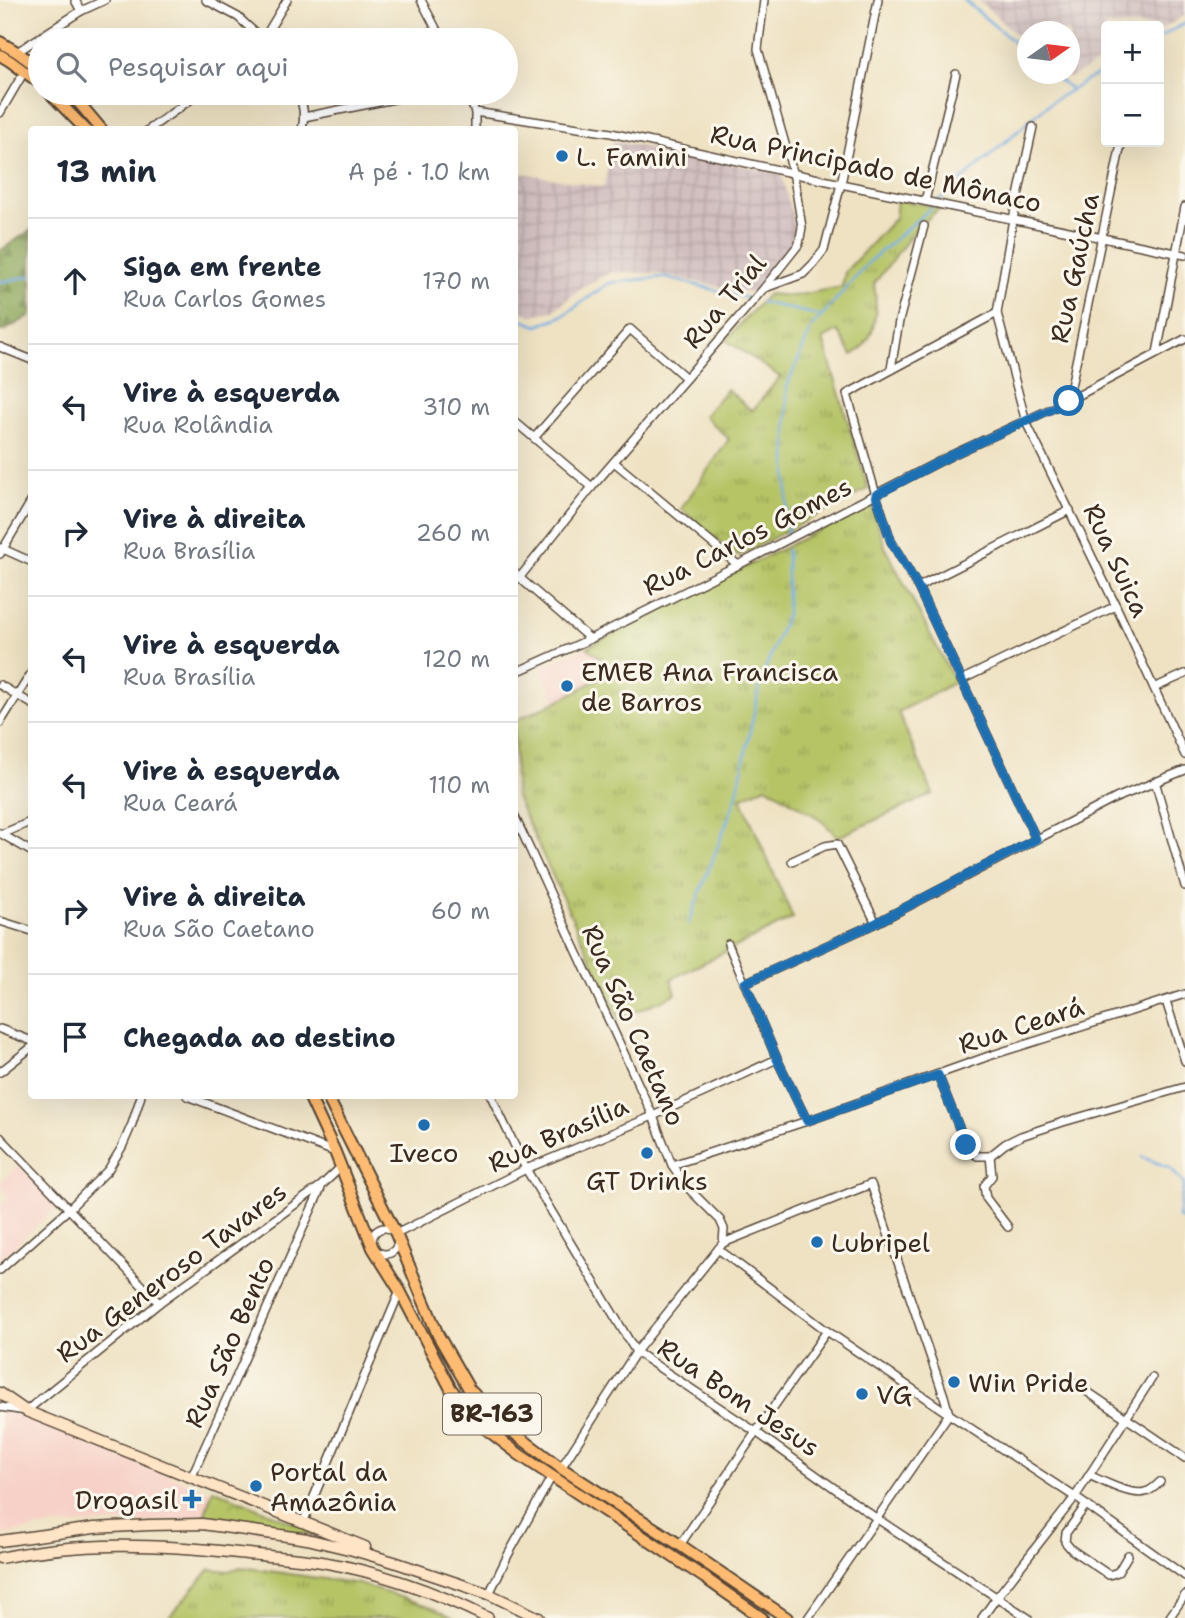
<!DOCTYPE html>
<html lang="pt">
<meta charset="utf-8">
<style>
body{margin:0;font-family:"Shantell Sans",sans-serif;background:#f6f6f7;color:#1f2937}
.controls{position:absolute;right:21px;top:21px;display:grid;overflow:hidden;border-radius:7px;box-shadow:0 7px 28px #0002}
.controls button{width:63px;height:63px;display:grid;place-items:center;padding:0;border:0;border-bottom:2px solid #e0e1e3;background:#fff;color:#1f2937;font:35px sans-serif}
.compass{position:absolute;left:1017px;top:21px;width:63px;height:63px;border-radius:50%;background:#fff;box-shadow:0 7px 28px #0002;rotate:76deg}
.stop{position:absolute;width:21px;height:21px;margin:-16px;border:5px solid #1f6fb2;border-radius:50%;background:#fff}
.stop.end{background:#1f6fb2;border-color:#fff;box-shadow:0 2px 7px #0008}
.list{margin:0;padding:0;list-style:none}
h2{display:flex;justify-content:space-between;align-items:center;height:91px;margin:0;padding:0 28px;font-size:30px}
h2 small{font-size:23px;font-weight:400;color:#747a83}
.list li{display:grid;grid-template-columns:46px 1fr auto;gap:21px;align-items:center;box-sizing:border-box;height:126px;padding:0 28px;border-top:2px solid #e0e1e3}
.list b{display:block;font-size:26px;white-space:nowrap}
.list p{margin:0;font-size:23px;white-space:nowrap;color:#747a83}
.list em{font-size:23px;font-style:normal;color:#747a83}
.icon{flex:none;width:38px;height:38px;fill:none;stroke:currentColor;stroke-width:2;stroke-linecap:round;stroke-linejoin:round}
.map{position:relative;flex:none;width:1185px;height:1618px;overflow:hidden}
.search{position:absolute;background:#fff;box-shadow:0 7px 28px #0002;left:28px;top:28px;width:490px;height:77px;display:flex;align-items:center;gap:18px;box-sizing:border-box;padding:0 24px;border-radius:38px;color:#747a83;font-size:26px}
.panel{position:absolute;background:#fff;box-shadow:0 7px 28px #0002;left:28px;top:126px;width:490px;height:973px;border-radius:7px}
.map>svg:first-child{display:block}
.built{fill:#f7d1c7}
.industrial{fill:url(#industrial-grid)}
.grass{fill:url(#grass-tufts);stroke:#787742;stroke-width:2}
.forest{fill:url(#forest-firs);stroke:#666a3c;stroke-width:2}
.park{fill:url(#park-crowns);stroke:#787742;stroke-width:2}
.lines{fill:none;stroke-linecap:round;stroke-linejoin:round}
.stream{stroke:#73aee4;stroke-width:2.5}
.street-casing{stroke:#564637;stroke-width:10}
.secondary-casing{stroke:#564637;stroke-width:13}
.primary-casing{stroke:#564637;stroke-width:14}
.street{stroke:#fff;stroke-width:7}
.secondary{stroke:#ffe4c6;stroke-width:10}
.primary{stroke:#ffbb71;stroke-width:10}
.route{stroke:#1f6fb2;stroke-width:9}
.poi-dot{fill:#1f6fb2;stroke:#fbf7ec;stroke-width:2.5}
.labels{text-anchor:middle;dominant-baseline:central;stroke-width:6;stroke-linejoin:round;paint-order:stroke}
.shield{fill:#fbf7ec;stroke:#75685c;stroke-width:2}
.shield-label{font-size:24px;font-weight:bold;fill:#3b2a1e}
.poi-label{font-size:26px;fill:#3b2a1e;stroke:#fbf7ec;text-anchor:start}
.street-label{font-size:26px;fill:#3b2a1e;stroke:#fbf7ec}
</style>
<div class="map">
<svg width="1185" height="1618" viewBox="0 0 1185 1618">
<defs>
<pattern id="industrial-grid" width="8" height="8" patternUnits="userSpaceOnUse" patternTransform="scale(1.75)"><rect width="8" height="8" fill="#d2bfc0"/><path d="M0 4h8M4 0v8" fill="none" stroke="#b5a4a5"/></pattern>
<pattern id="grass-tufts" width="24" height="20" patternUnits="userSpaceOnUse" patternTransform="scale(1.75)"><rect width="24" height="20" fill="#b6c466"/><path d="M3 7l-1-3M5 7V3M7 7l1-3M15 17l-1-3M17 17v-4M19 17l1-3" fill="none" stroke="#959f53"/></pattern>
<pattern id="forest-firs" width="22" height="20" patternUnits="userSpaceOnUse" patternTransform="scale(1.75)"><rect width="22" height="20" fill="#90aa5b"/><path d="M5 1l3.5 6h-7zM16 11l3.5 6h-7z" fill="#778b4b"/></pattern>
<pattern id="park-crowns" width="20" height="18" patternUnits="userSpaceOnUse" patternTransform="scale(1.75)"><rect width="20" height="18" fill="#b6c466"/><path d="M2 6a3 3 0 1 1 6 0M12 15a3 3 0 1 1 6 0" fill="none" stroke="#959f53"/></pattern>
</defs>
<rect width="100%" height="100%" fill="#fbf7ec"/>
<filter id="ink" filterUnits="userSpaceOnUse"><feTurbulence type="fractalNoise" baseFrequency=".0143" numOctaves="2"/><feDisplacementMap in="SourceGraphic" scale="14" xChannelSelector="R" yChannelSelector="G"/><feConvolveMatrix kernelMatrix="1 2 1 2 8 2 1 2 1" color-interpolation-filters="sRGB"/></filter>
<filter id="wash" filterUnits="userSpaceOnUse"><feTurbulence type="fractalNoise" baseFrequency=".00686" numOctaves="4" result="noise"/><feDisplacementMap in="SourceGraphic" scale="28" xChannelSelector="R" yChannelSelector="G"/><feGaussianBlur stdDeviation="1.57" result="paint"/><feColorMatrix in="noise" values="0 0 0 0 0 0 0 0 0 0 0 0 0 0 0 0 0 1.4 0 .05"/><feComposite in="paint" operator="in"/></filter>
<g filter="url(#wash)">
<rect width="100%" height="100%" fill="#efe2c3"/>
<!-- built -->
<g class="built">
<polygon points="587,647 616,670 556,702 540,668"/>
<polygon points="18,1165 57,1206 0,1260 0,1206 9,1197 0,1185 0,1182"/>
<polygon points="0,1410 20,1413 178,1479 340,1541 339,1543 173,1521 87,1524 39,1528 0,1535"/>
</g>
<!-- industrial -->
<g class="industrial">
<polygon points="978,0 1185,0 1185,15 1159,31 1159,26 1106,26 1106,59 1069,78 1063,74 1070,74 1070,32 1028,32 1027,44"/>
<polygon points="613,141 781,173 795,227 790,247 751,293 655,273 612,272 584,286 553,311 532,315 515,309 515,172 604,187"/>
</g>
<!-- grass -->
<g class="grass">
<path d="M897,200L941,207L916,229L874,284C878,309 877,342 852,355L838,331L823,339L868,489L738,556L681,509L729,439L704,416L727,389L752,411L780,377L726,340L768,294L793,296L842,287L845,272L895,218Z"/>
<polygon points="871,504 886,549 955,682 898,712 933,794 838,837 820,819 766,786 741,798 793,918 671,979 676,994 619,1019 515,795 514,721 556,702 615,670 587,647"/>
<polygon points="241,1567 359,1584 431,1607 454,1618 168,1618 210,1569 228,1571"/>
</g>
<!-- forest -->
<polygon class="forest" points="31,230 31,315 4,331 0,331 0,251"/>
<!-- park -->
<polygon class="park" points="213,1489 315,1532 316,1534 313,1535 217,1522 212,1518 204,1517"/>
<g class="lines">
<!-- stream -->
<g class="stream">
<polyline points="964,0 1028,54"/>
<polyline points="1159,38 1185,23"/>
<polyline points="1051,74 1071,89"/>
<polyline points="938,201 1051,102 1106,69"/>
<polyline points="0,282 32,276"/>
<polyline points="761,302 821,316"/>
<polyline points="514,317 538,326 564,315 609,283 664,277 747,298"/>
<polyline points="787,536 787,386 812,327 870,261 933,206"/>
<polyline points="688,924 736,798 761,680 787,613 787,550"/>
<polyline points="1142,1157 1170,1168 1184,1184 1178,1218 1185,1220"/>
</g>
</g>
</g>
<g filter="url(#ink)">
<g class="lines">
<defs>
<g id="street">
<polyline points="75,0 81,11"/>
<polyline points="206,0 238,17 263,40"/>
<polyline points="421,0 442,40"/>
<polyline points="263,40 287,0"/>
<polyline points="17,52 81,11 105,0"/>
<path d="M298,93C304,105 305,117 302,130"/>
<polyline points="467,93 475,112 475,130"/>
<polyline points="475,112 611,133 841,184 1185,255"/>
<polyline points="0,113 24,72"/>
<polyline points="304,117 424,93"/>
<polyline points="1033,127 1013,219 997,313 1026,422 1116,606 1185,755"/>
<polyline points="148,130 200,93"/>
<polyline points="925,201 956,74"/>
<polyline points="765,288 803,274 813,264 824,250 841,184 878,0"/>
<polyline points="997,313 847,394 876,495 891,541 918,587 1036,839"/>
<polyline points="0,347 32,360"/>
<polyline points="1157,353 1185,207"/>
<polyline points="891,369 899,321 924,226"/>
<polyline points="1068,401 1121,144"/>
<polyline points="514,421 592,487"/>
<polyline points="534,438 630,329 686,378"/>
<polyline points="614,462 738,565"/>
<polyline points="1,548 32,562"/>
<polyline points="0,554 32,500"/>
<polyline points="514,573 590,639"/>
<polyline points="520,577 592,487 764,288 799,244 802,227 793,172 758,49 764,0"/>
<polyline points="918,587 1070,510"/>
<polyline points="514,673 590,639 738,565 952,455 1068,401 1185,339"/>
<polyline points="961,680 1116,606"/>
<polyline points="0,685 32,704"/>
<polyline points="1154,688 1185,674"/>
<polyline points="0,723 32,672"/>
<polyline points="1155,781 1185,886"/>
<polyline points="514,815 653,1116 672,1165 687,1187 720,1220 724,1229 723,1243 636,1352 561,1468"/>
<polyline points="0,833 32,852"/>
<polyline points="2,834 32,821"/>
<polyline points="792,861 825,846 837,844 876,923"/>
<polyline points="0,921 32,931"/>
<polyline points="728,944 777,1059 807,1121"/>
<polyline points="745,983 876,923 1116,798 1185,770"/>
<polyline points="1166,1001 1185,1061"/>
<polyline points="0,1029 32,1041"/>
<polyline points="0,1072 32,1047"/>
<polyline points="938,1075 966,1145 977,1156 990,1156 1005,1144 1021,1136 1063,1122 1185,1087"/>
<polyline points="187,1096 335,1152"/>
<polyline points="491,1096 526,1169 636,1352 756,1432 876,1518 1028,1618"/>
<polyline points="0,1137 159,1303"/>
<polyline points="990,1156 992,1176 984,1186 986,1198 1008,1227"/>
<polyline points="672,1165 807,1121 989,1056 1185,994"/>
<circle cx="385" cy="1241" r="13"/>
<polyline points="396,1234 526,1169 653,1116 777,1059"/>
<polyline points="723,1243 871,1184 944,1396 949,1414 808,1618"/>
<polyline points="718,1249 827,1331 949,1414 1075,1497 1185,1576"/>
<polyline points="0,1270 70,1208 108,1170 122,1147 132,1124 141,1096"/>
<polyline points="1073,1382 1185,1458"/>
<polyline points="0,1407 26,1411 159,1303 322,1185 341,1167"/>
<path d="M1089,1475C1102,1481 1131,1496 1145,1492C1151,1491 1156,1486 1160,1482"/>
<polyline points="191,1478 321,1188"/>
<polyline points="1086,1505 1066,1533 1065,1542 1072,1550 1109,1575 1118,1572 1128,1555"/>
<polyline points="303,1523 400,1291"/>
<polyline points="680,1545 756,1432 827,1331"/>
<polyline points="489,1594 508,1555 552,1476"/>
<polyline points="982,1618 997,1597 1075,1497 1152,1378"/>
<polyline points="1169,1618 1185,1595"/>
</g>
<g id="secondary">
<polyline points="0,1393 26,1411 365,1547"/>
<polyline points="0,1541 94,1528 149,1525 202,1524 260,1532 307,1539 353,1550 394,1562 489,1594 539,1618"/>
<path d="M0,1558C79,1541 158,1544 238,1553C266,1556 295,1558 322,1562C380,1572 436,1592 488,1618"/>
</g>
<g id="primary">
<polyline points="0,42 17,52 40,69"/>
<polyline points="0,55 10,61 40,83"/>
<polyline points="50,93 86,130"/>
<polyline points="69,93 80,104 102,130"/>
<polyline points="309,1096 335,1152 373,1248 400,1291 451,1389 481,1425 520,1455 705,1578 762,1618"/>
<polyline points="327,1096 396,1234 438,1335 469,1389 502,1424 561,1468 680,1545 787,1618"/>
</g>
</defs>
<!-- street casing -->
<use href="#street" class="street-casing"/>
<!-- secondary casing -->
<use href="#secondary" class="secondary-casing"/>
<!-- primary casing -->
<use href="#primary" class="primary-casing"/>
<!-- street -->
<use href="#street" class="street"/>
<!-- secondary -->
<use href="#secondary" class="secondary"/>
<!-- primary -->
<use href="#primary" class="primary"/>
</g>
</g>
<g class="lines" filter="url(#ink)">
<!-- route -->
<polyline class="route" points="966,1145 938,1075 807,1121 777,1059 745,983 876,923 1036,839 918,587 891,541 876,495 952,455 1069,401"/>
</g>
<!-- markers -->
<g class="poi-dot">
<circle cx="562" cy="156" r="7"/>
<circle cx="567" cy="686" r="7"/>
<circle cx="424" cy="1125" r="7"/>
<circle cx="647" cy="1153" r="7"/>
<circle cx="817" cy="1242" r="7"/>
<circle cx="954" cy="1382" r="7"/>
<circle cx="862" cy="1394" r="7"/>
<circle cx="256" cy="1486" r="7"/>
<path d="M188.5 1488.5h7v7h7v7h-7v7h-7v-7h-7v-7h7z"/>
</g>
<g class="labels">
<!-- shield labels -->
<rect class="shield" x="443" y="1393.5" width="98" height="41" rx="5"/>
<g class="shield-label">
<text x="492" y="1414">BR-163</text>
</g>
<!-- poi labels -->
<g class="poi-label">
<text x="576" y="156">L. Famini</text>
<text x="581" y="671">EMEB Ana Francisca<tspan x="581" dy="30">de Barros</tspan></text>
<text x="424" y="1152" text-anchor="middle">Iveco</text>
<text x="647" y="1180" text-anchor="middle">GT Drinks</text>
<text x="831" y="1242">Lubripel</text>
<text x="968" y="1382">Win Pride</text>
<text x="876" y="1394">VG</text>
<text x="270" y="1471">Portal da<tspan x="270" dy="30">Amazônia</tspan></text>
<text x="178" y="1499" text-anchor="end">Drogasil</text>
</g>
<!-- street labels -->
<g class="street-label">
<text transform="translate(876 168) rotate(12)">Rua Principado de Mônaco</text>
<text transform="translate(1074 268) rotate(-78)">Rua Gaúcha</text>
<text transform="translate(724 301) rotate(-50)">Rua Trial</text>
<text transform="translate(747 536) rotate(-27)">Rua Carlos Gomes</text>
<text transform="translate(1117 560) rotate(65)">Rua Suica</text>
<text transform="translate(634 1025) rotate(66)">Rua São Caetano</text>
<text transform="translate(1021 1025) rotate(-18)">Rua Ceará</text>
<text transform="translate(558 1134) rotate(-24)">Rua Brasília</text>
<text transform="translate(171 1272) rotate(-37)">Rua Generoso Tavares</text>
<text transform="translate(229 1342) rotate(-66)">Rua São Bento</text>
<text transform="translate(739 1397) rotate(34)">Rua Bom Jesus</text>
</g>
</g>
</svg>
<div class="controls">
<button>+</button>
<button>−</button>
</div>
<svg class="compass" viewBox="-18 -18 36 36"><path d="M0-13l5 13h-10z" fill="#e53935"/><path d="M0 13l5-13h-10z" fill="#747a83"/></svg>
<div class="stop" style="left:1069px;top:401px"></div>
<div class="stop end" style="left:966px;top:1145px"></div>
<div class="search"><svg class="icon" aria-label="search" viewBox="0 0 24 24"><circle cx="10" cy="10" r="6"/><path d="M15 15l6 6"/></svg>Pesquisar aqui</div>
<section class="panel">
<h2>13 min<small>A pé · 1.0 km</small></h2>
<ul class="list">
<li><svg class="icon" aria-label="ahead" viewBox="0 0 24 24"><path d="M12 20V5M6 11l6-6 6 6"/></svg><div><b>Siga em frente</b><p>Rua Carlos Gomes</p></div><em>170 m</em></li>
<li><svg class="icon" aria-label="left" viewBox="0 0 24 24"><path d="M17 20v-9H6M10 6l-5 5 5 5"/></svg><div><b>Vire à esquerda</b><p>Rua Rolândia</p></div><em>310 m</em></li>
<li><svg class="icon" aria-label="right" viewBox="0 0 24 24"><path d="M7 20v-9h11M14 6l5 5-5 5"/></svg><div><b>Vire à direita</b><p>Rua Brasília</p></div><em>260 m</em></li>
<li><svg class="icon" aria-label="left" viewBox="0 0 24 24"><path d="M17 20v-9H6M10 6l-5 5 5 5"/></svg><div><b>Vire à esquerda</b><p>Rua Brasília</p></div><em>120 m</em></li>
<li><svg class="icon" aria-label="left" viewBox="0 0 24 24"><path d="M17 20v-9H6M10 6l-5 5 5 5"/></svg><div><b>Vire à esquerda</b><p>Rua Ceará</p></div><em>110 m</em></li>
<li><svg class="icon" aria-label="right" viewBox="0 0 24 24"><path d="M7 20v-9h11M14 6l5 5-5 5"/></svg><div><b>Vire à direita</b><p>Rua São Caetano</p></div><em>60 m</em></li>
<li><svg class="icon" aria-label="arrive" viewBox="0 0 24 24"><path d="M6 21V4h12l-3 4 3 4H6"/></svg><div><b>Chegada ao destino</b></div></li>
</ul>
</section>
</div>
